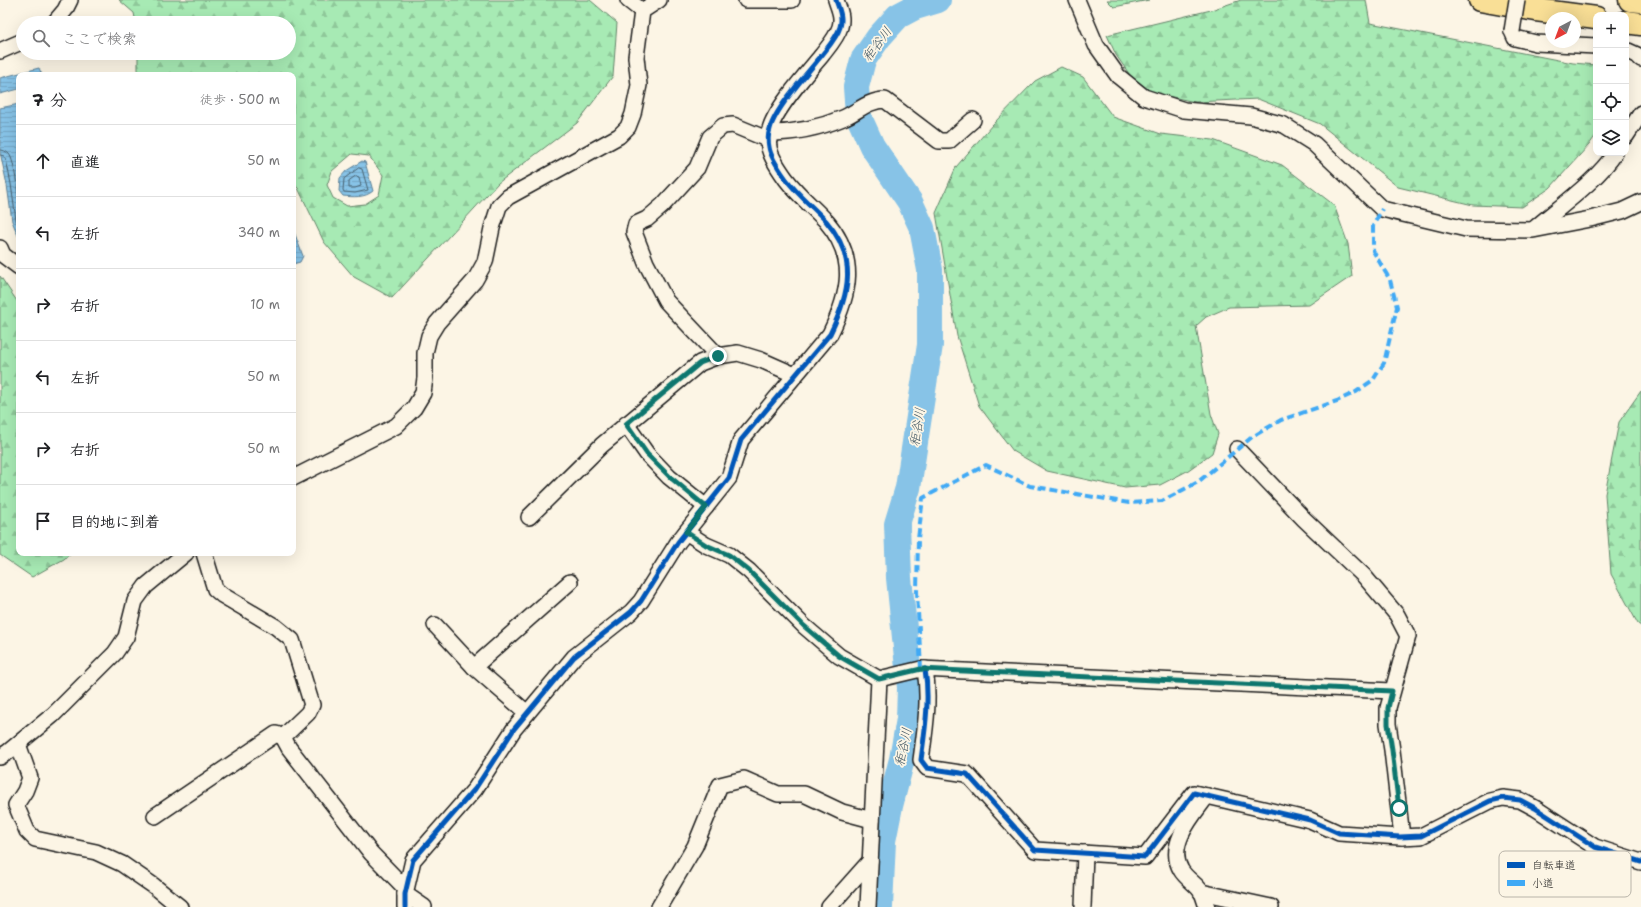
<!DOCTYPE html>
<html lang="ja">
<meta charset="utf-8">
<style>
body{margin:0;font-family:"Shantell Sans","Klee One",sans-serif;background:#f6f6f6;color:#202124}
.controls{position:absolute;right:12px;top:12px;display:grid;overflow:hidden;border-radius:8px;box-shadow:0 4px 16px #0002}
.controls button{width:36px;height:36px;display:grid;place-items:center;padding:0;border:0;border-bottom:1px solid #e0e0e0;background:#fff;color:#202124;font:20px sans-serif}
.compass{position:absolute;left:1545px;top:12px;width:36px;height:36px;border-radius:50%;background:#fff;box-shadow:0 4px 16px #0002;rotate:221deg}
.stop{position:absolute;width:12px;height:12px;margin:-9px;border:3px solid #0f766e;border-radius:50%;background:#fff}
.stop.end{background:#0f766e;border-color:#fff;box-shadow:0 1px 4px #0008}
.list{margin:0;padding:0;list-style:none}
h2{display:flex;justify-content:space-between;align-items:center;height:52px;margin:0;padding:0 16px;font-size:17px}
h2 small{font-size:13px;font-weight:400;color:#757577}
.list li{display:grid;grid-template-columns:26px 1fr auto;gap:12px;align-items:center;box-sizing:border-box;height:72px;padding:0 16px;border-top:1px solid #e0e0e0}
.list b{display:block;font-size:15px;white-space:nowrap}
.list em{font-size:13px;font-style:normal;color:#757577}
.icon{flex:none;width:22px;height:22px;fill:none;stroke:currentColor;stroke-width:2;stroke-linecap:round;stroke-linejoin:round}
.map{position:relative;flex:none;width:1641px;height:907px;overflow:hidden}
.search{position:absolute;background:#fff;box-shadow:0 4px 16px #0002;left:16px;top:16px;width:280px;height:44px;display:flex;align-items:center;gap:10px;box-sizing:border-box;padding:0 14px;border-radius:22px;color:#757577;font-size:15px}
.panel{position:absolute;background:#fff;box-shadow:0 4px 16px #0002;left:16px;top:72px;width:280px;height:484px;border-radius:8px}
.map>svg:first-child{display:block}
.forest{fill:url(#forest-firs);stroke:#628368;fill-rule:evenodd}
.water{fill:url(#water-rules);stroke:#5c8096}
.lines{fill:none;stroke-linecap:round;stroke-linejoin:round}
.shore{stroke:#475f6d;stroke-width:1}
.river{stroke:#87c3e7;stroke-width:26}
.minor-casing{stroke:#1c1c1c;stroke-width:18}
.motorway-casing{stroke:#1c1c1c;stroke-width:25}
.minor{stroke:#fcf5e5;stroke-width:15}
.motorway{stroke:#f9df96;stroke-width:22}
.minor-bridge-casing{stroke:#1c1c1c;stroke-width:18;stroke-linecap:butt}
.minor-bridge{stroke:#fcf5e5;stroke-width:15}
.quiet{stroke:#3fa9f5;stroke-width:4;stroke-dasharray:8 4;stroke-linecap:butt}
.cycleway-casing{stroke:#fcf5e5;stroke-width:8}
.cycleway{stroke:#0057b8;stroke-width:5}
.route{stroke:#0f766e;stroke-width:5}
.labels{text-anchor:middle;dominant-baseline:central;stroke-width:3.5;stroke-linejoin:round;paint-order:stroke}
.water-label{font-size:13px;font-style:italic;fill:#415663;stroke:#fcf5e5}
.key{fill:#fcf5e5;stroke:#b9b4a9;stroke-width:1}
.key-label{font-size:11px;fill:#1c1c1c}
</style>
<div class="map">
<svg width="1641" height="907" viewBox="0 0 1641 907">
<defs>
<pattern id="forest-firs" width="22" height="20" patternUnits="userSpaceOnUse"><rect width="22" height="20" fill="#a7eab4"/><path d="M5 1l3.5 6h-7zM16 11l3.5 6h-7z" fill="#8fc89a"/></pattern>
<pattern id="water-rules" width="6" height="5" patternUnits="userSpaceOnUse"><rect width="6" height="5" fill="#87c3e7"/><path d="M0 2.5h6" fill="none" stroke="#74a7c6"/></pattern>
</defs>
<rect width="100%" height="100%" fill="#fcf5e5"/>
<filter id="ink" filterUnits="userSpaceOnUse"><feTurbulence type="fractalNoise" baseFrequency=".025" numOctaves="2"/><feDisplacementMap in="SourceGraphic" scale="8" xChannelSelector="R" yChannelSelector="G"/><feConvolveMatrix kernelMatrix="1 2 1 2 8 2 1 2 1" color-interpolation-filters="sRGB"/></filter>
<g filter="url(#ink)">
<!-- forest -->
<g class="forest">
<path d="M119,0H590L617,23L613,76L577,123L498,183L392,298L354,277L324,242L298,188L293,183V75H138V53H289V23H136L134,13ZM352,154L369,156L383,175L379,195L365,204L347,206L333,198L327,185L332,171Z"/>
<polygon points="1107,0 1149,0 1114,7"/>
<polygon points="1241,0 1366,0 1370,23 1573,63 1596,65 1596,135 1589,145 1550,188 1522,207 1473,205 1398,187 1320,124 1258,99 1195,102 1150,92 1132,78 1116,55 1107,35 1211,10"/>
<polygon points="1061,67 1083,77 1113,117 1161,134 1213,140 1282,165 1334,205 1348,244 1352,276 1309,305 1229,307 1206,317 1196,326 1211,414 1218,434 1212,453 1187,471 1160,485 1125,488 1047,471 1013,451 979,406 957,336 936,213 956,167 992,125 1035,81"/>
<polygon points="0,276 19,304 19,553 71,553 64,559 32,577 0,555"/>
<polygon points="1641,391 1641,626 1638,624 1611,574 1605,494 1619,422"/>
</g>
<!-- water -->
<g class="water">
<polygon points="39,68 42,75 19,75 19,89 0,94 0,78"/>
<polygon points="19,104 19,238 12,221 7,185 0,152 0,108"/>
<path d="M362,161L365,162L373,191C365,198 353,197 343,196L339,191L340,178L346,171Z"/>
<polygon points="293,229 303,256 300,262 293,264"/>
</g>
<g class="lines">
<!-- shore -->
<g class="shore">
<path d="M0,150C3,150 6,151 9,154C15,161 18,196 19,206"/>
<polyline points="0,155 4,156 6,159 11,184 16,220 19,230"/>
<polygon points="359,168 362,169 368,190 355,193 344,192 343,190 344,179"/>
<polygon points="356,176 359,177 361,186 355,188 349,188 349,181"/>
</g>
<!-- river -->
<polyline class="river" points="880,907 883,841 890,806 902,759 909,719 910,688 899,578 897,524 908,488 930,345 930,270 922,228 910,202 872,146 858,115 856,87 863,60 879,37 898,16 915,7 938,0"/>
<defs>
<g id="minor">
<polyline points="628,0 642,11"/>
<polyline points="746,0 792,0"/>
<polyline points="1077,0 1096,45 1118,76 1144,97 1184,110 1251,116 1284,125 1314,144 1382,209 1466,229 1533,230 1590,219 1622,211 1641,202"/>
<polyline points="54,23 65,10 70,0"/>
<polyline points="1512,31 1515,38 1536,43 1596,46"/>
<polyline points="1626,50 1637,55 1641,59"/>
<polyline points="0,51 23,41"/>
<path d="M769,133C795,133 819,128 843,118C857,112 869,100 885,100L939,141H949L973,120"/>
<polyline points="1626,136 1641,113"/>
<polyline points="769,140 733,125 723,126 710,137 697,168 662,206 647,219 636,224 634,232 646,263 666,301 718,356 738,353 761,360 795,375"/>
<path d="M1534,229C1558,208 1598,180 1615,153"/>
<polyline points="0,248 3,255 19,267"/>
<polyline points="626,424 647,454 669,477 706,507"/>
<polyline points="1237,449 1304,519 1364,576 1397,615 1408,636 1388,708 1388,724 1392,750 1402,837"/>
<polyline points="293,478 396,426 414,408 423,393 425,378 425,353 429,336 437,323 475,280 485,262 492,228 499,206 508,197 619,136 628,127 633,114 639,85 636,57 642,11 659,0"/>
<polyline points="529,517 602,445 700,363 718,356"/>
<polyline points="686,532 706,545 729,555 749,571 804,626 839,656 879,679 921,669 1392,691"/>
<polyline points="204,553 215,589 222,595 276,627 292,640 312,705 308,713 283,737 289,748 371,853 406,889"/>
<polyline points="435,625 474,667 527,713"/>
<polyline points="474,667 570,582"/>
<path d="M925,669C930,700 925,730 921,760L927,768L967,774L1035,850L1145,857L1194,793L1310,820L1339,833L1400,837L1421,836L1490,801L1503,798L1520,800L1535,808L1595,847L1641,862"/>
<polyline points="18,744 30,778 25,791 16,805 27,831 35,839 96,852 122,864 154,886 180,907"/>
<polyline points="0,757 8,752 53,715 115,653 126,637 135,601 146,586 186,553"/>
<path d="M1207,796C1193,815 1166,845 1181,870C1186,879 1197,884 1202,893C1204,897 1205,902 1207,907"/>
<polyline points="155,816 276,734 283,737"/>
<polyline points="1201,892 1271,907"/>
<polyline points="405,894 424,907"/>
<path d="M405,907V894L413,860L475,789L514,729L574,657L631,612L641,601L678,542L729,478L741,440L830,334C850,293 858,258 826,221C813,207 798,195 786,179C781,172 770,156 769,147C768,142 768,134 770,129C775,109 808,72 822,55C829,46 837,37 840,27C843,17 839,9 836,0"/>
<polyline points="659,907 695,846 720,785 744,779 778,794 804,794 842,812 872,820"/>
<polyline points="829,907 870,861"/>
<polyline points="868,907 879,679"/>
<polyline points="1083,907 1085,853"/>
</g>
<g id="motorway">
<polyline points="1480,0 1536,10 1596,18"/>
<polyline points="1630,0 1641,1"/>
<polyline points="1626,22 1641,24"/>
</g>
</defs>
<!-- minor casing -->
<use href="#minor" class="minor-casing"/>
<!-- motorway casing -->
<use href="#motorway" class="motorway-casing"/>
<!-- minor -->
<use href="#minor" class="minor"/>
<!-- motorway -->
<use href="#motorway" class="motorway"/>
<defs>
<polyline id="minor-bridge" points="1512,31 1517,0"/>
</defs>
<!-- minor-bridge casing -->
<use href="#minor-bridge" class="minor-bridge-casing"/>
<!-- minor-bridge -->
<use href="#minor-bridge" class="minor-bridge"/>
<!-- quiet -->
<polyline class="quiet" points="921,669 917,592 918,539 923,498 986,465 1030,486 1129,503 1162,501 1198,482 1252,437 1281,420 1337,401 1356,392 1373,380 1384,363 1397,307 1390,280 1373,251 1373,226 1382,209"/>
<defs>
<g id="cycleway">
<path d="M925,669C930,700 925,730 921,760L927,768L967,774L1035,850L1145,857L1194,793L1310,820L1339,833L1400,837L1421,836L1490,801L1503,798L1520,800L1535,808L1595,847L1641,862"/>
<path d="M405,907V894L413,860L475,789L514,729L574,657L631,612L641,601L678,542L729,478L741,440L830,334C850,293 858,258 826,221C813,207 798,195 786,179C781,172 770,156 769,147C768,142 768,134 770,129C775,109 808,72 822,55C829,46 837,37 840,27C843,17 839,9 836,0"/>
</g>
</defs>
<!-- cycleway casing -->
<use href="#cycleway" class="cycleway-casing"/>
<!-- cycleway -->
<use href="#cycleway" class="cycleway"/>
</g>
</g>
<g class="lines" filter="url(#ink)">
<!-- route -->
<polyline class="route" points="718,356 700,363 626,424 647,454 670,477 706,507 686,532 706,545 729,555 749,571 804,626 839,656 879,679 921,669 1392,691 1388,708 1388,724 1392,750 1399,808"/>
</g>
<g class="labels">
<!-- water labels -->
<g class="water-label">
<text transform="translate(877 44) rotate(-53)">秬谷川</text>
<text transform="translate(917 427) rotate(-81)">秬谷川</text>
<text transform="translate(903 747) rotate(-78)">秬谷川</text>
</g>
</g>
<!-- legend -->
<rect x="1499" y="851" width="132" height="46" rx="6" class="key"/>
<rect x="1507" y="862" width="18" height="6" fill="#0057b8"/>
<rect x="1507" y="880" width="18" height="6" fill="#3fa9f5"/>
<g class="key-label">
<text x="1532" y="869">自転車道</text>
<text x="1532" y="887">小道</text>
</g>
</svg>
<div class="controls">
<button>+</button>
<button>−</button>
<button><svg class="icon" aria-label="locate" viewBox="0 0 24 24"><circle cx="12" cy="12" r="6"/><path d="M12 2v4M12 18v4M2 12h4M18 12h4"/></svg></button>
<button><svg class="icon" aria-label="layers" viewBox="0 0 24 24"><path d="M12 4l9 5-9 5-9-5zM3 14l9 5 9-5"/></svg></button>
</div>
<svg class="compass" viewBox="-18 -18 36 36"><path d="M0-13l5 13h-10z" fill="#e53935"/><path d="M0 13l5-13h-10z" fill="#757577"/></svg>
<div class="stop" style="left:1399px;top:808px"></div>
<div class="stop end" style="left:718px;top:356px"></div>
<div class="search"><svg class="icon" aria-label="search" viewBox="0 0 24 24"><circle cx="10" cy="10" r="6"/><path d="M15 15l6 6"/></svg>ここで検索</div>
<section class="panel">
<h2>7 分<small>徒歩 · 500 m</small></h2>
<ul class="list">
<li><svg class="icon" aria-label="ahead" viewBox="0 0 24 24"><path d="M12 20V5M6 11l6-6 6 6"/></svg><div><b>直進</b></div><em>50 m</em></li>
<li><svg class="icon" aria-label="left" viewBox="0 0 24 24"><path d="M17 20v-9H6M10 6l-5 5 5 5"/></svg><div><b>左折</b></div><em>340 m</em></li>
<li><svg class="icon" aria-label="right" viewBox="0 0 24 24"><path d="M7 20v-9h11M14 6l5 5-5 5"/></svg><div><b>右折</b></div><em>10 m</em></li>
<li><svg class="icon" aria-label="left" viewBox="0 0 24 24"><path d="M17 20v-9H6M10 6l-5 5 5 5"/></svg><div><b>左折</b></div><em>50 m</em></li>
<li><svg class="icon" aria-label="right" viewBox="0 0 24 24"><path d="M7 20v-9h11M14 6l5 5-5 5"/></svg><div><b>右折</b></div><em>50 m</em></li>
<li><svg class="icon" aria-label="arrive" viewBox="0 0 24 24"><path d="M6 21V4h12l-3 4 3 4H6"/></svg><div><b>目的地に到着</b></div></li>
</ul>
</section>
</div>
